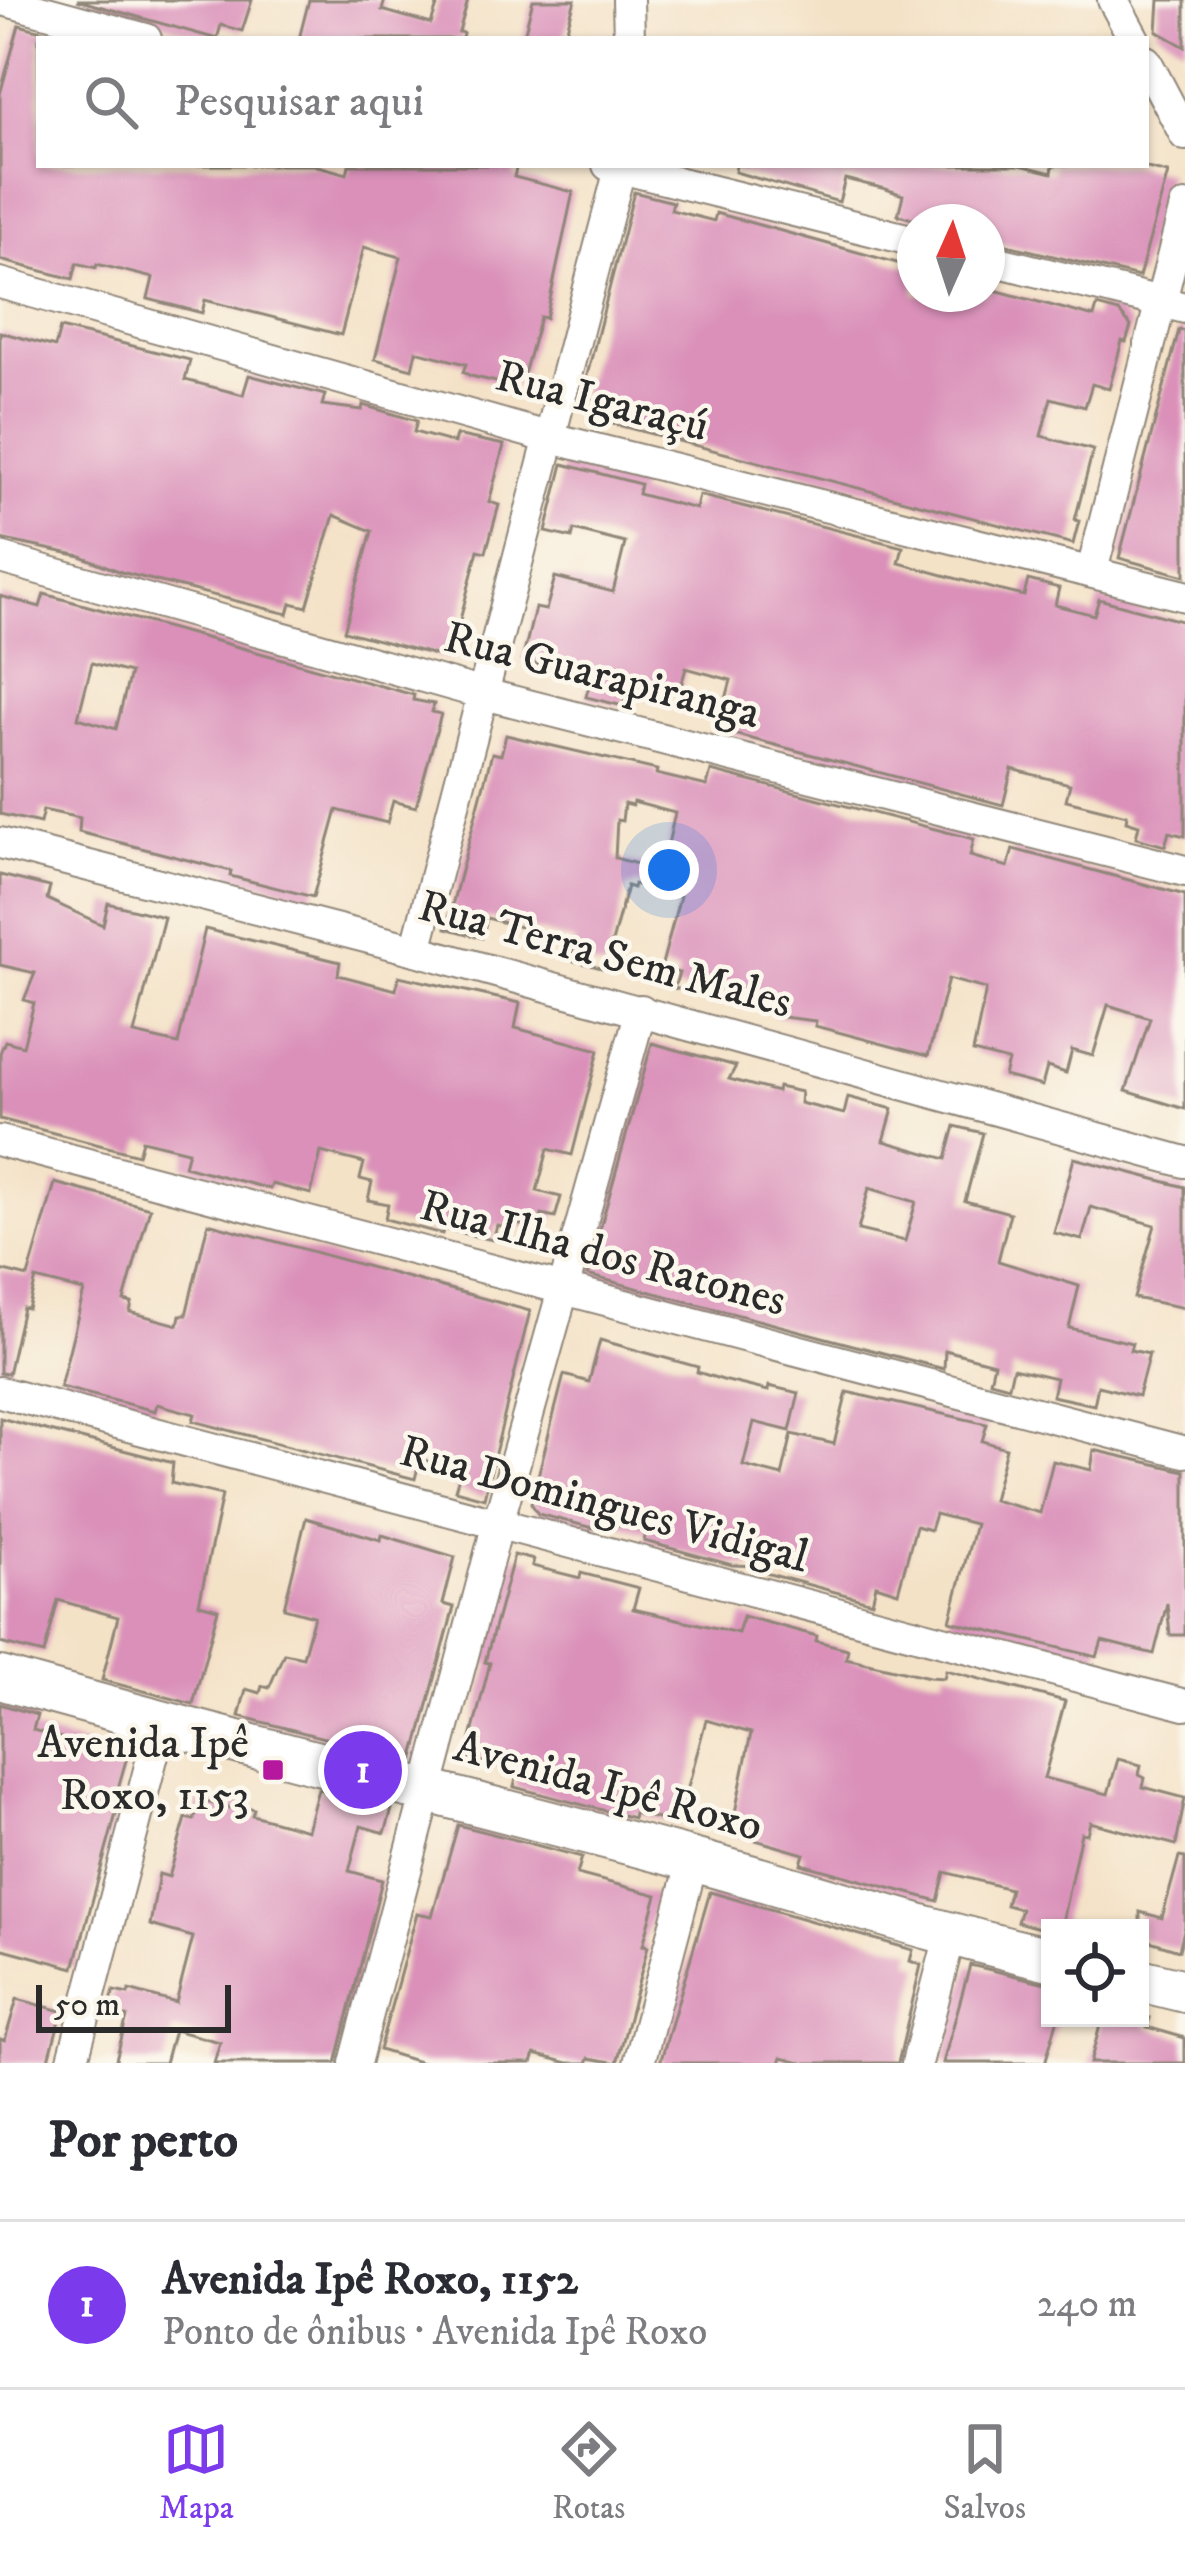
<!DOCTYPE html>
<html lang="pt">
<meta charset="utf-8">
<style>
body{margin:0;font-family:"IM FELL DW Pica",serif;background:#f7f7f7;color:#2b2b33}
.controls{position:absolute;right:36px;bottom:36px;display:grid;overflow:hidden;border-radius:0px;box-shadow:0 3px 9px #0004}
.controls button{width:108px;height:108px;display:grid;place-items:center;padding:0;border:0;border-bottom:3px solid #e1e1e2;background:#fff;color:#2b2b33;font:60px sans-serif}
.compass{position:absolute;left:897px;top:204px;width:108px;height:108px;border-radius:50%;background:#fff;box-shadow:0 3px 9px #0004;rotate:3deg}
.scale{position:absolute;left:36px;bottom:30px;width:195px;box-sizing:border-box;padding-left:12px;border:6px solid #2b2b2b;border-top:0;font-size:33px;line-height:42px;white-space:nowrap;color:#2b2b2b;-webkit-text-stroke:9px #fbf7ec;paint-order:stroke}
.you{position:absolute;left:669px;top:870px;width:42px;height:42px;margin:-30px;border:9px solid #fff;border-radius:50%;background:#1a73e8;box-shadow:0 0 0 18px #1a73e833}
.badge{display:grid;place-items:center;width:78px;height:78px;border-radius:50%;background:#7c3aed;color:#fff;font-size:39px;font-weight:700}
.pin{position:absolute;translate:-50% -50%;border:6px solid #fff;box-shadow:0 3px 12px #0006}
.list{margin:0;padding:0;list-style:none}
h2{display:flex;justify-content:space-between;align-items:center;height:156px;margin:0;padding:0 48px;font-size:51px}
h2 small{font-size:39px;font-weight:400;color:#7c7c81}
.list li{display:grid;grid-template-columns:78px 1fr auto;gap:36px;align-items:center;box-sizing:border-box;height:168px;padding:0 48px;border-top:3px solid #e1e1e2}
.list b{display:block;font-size:45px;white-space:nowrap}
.list p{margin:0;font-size:39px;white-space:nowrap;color:#7c7c81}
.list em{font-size:39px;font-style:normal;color:#7c7c81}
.icon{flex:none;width:66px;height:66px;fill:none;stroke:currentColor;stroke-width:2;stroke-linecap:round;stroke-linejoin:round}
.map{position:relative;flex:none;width:1185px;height:2063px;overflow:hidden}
.search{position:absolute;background:#fff;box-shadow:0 3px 9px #0004;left:36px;right:36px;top:36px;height:132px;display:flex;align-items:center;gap:30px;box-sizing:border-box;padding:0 42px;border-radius:0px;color:#7c7c81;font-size:45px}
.sheet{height:324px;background:#fff}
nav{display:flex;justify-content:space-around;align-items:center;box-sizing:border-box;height:168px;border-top:3px solid #e1e1e2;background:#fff;font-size:33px;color:#7c7c81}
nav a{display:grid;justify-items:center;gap:6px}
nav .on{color:#7c3aed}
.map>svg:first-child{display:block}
.building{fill:#da90b9;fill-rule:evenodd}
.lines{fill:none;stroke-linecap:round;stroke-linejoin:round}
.street-casing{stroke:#908679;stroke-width:34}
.secondary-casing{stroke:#908679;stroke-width:46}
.street{stroke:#fff;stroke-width:30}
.secondary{stroke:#fff;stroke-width:42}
.poi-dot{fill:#b5179e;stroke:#fbf7ec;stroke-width:4.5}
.labels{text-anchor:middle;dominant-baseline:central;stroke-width:9;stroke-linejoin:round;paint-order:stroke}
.street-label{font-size:45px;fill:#2b2b2b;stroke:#fbf7ec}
.poi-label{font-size:45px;fill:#2b2b2b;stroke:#fbf7ec;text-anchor:end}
</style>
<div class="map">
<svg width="1185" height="2063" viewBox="0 0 1185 2063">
<rect width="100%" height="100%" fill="#fbf7ec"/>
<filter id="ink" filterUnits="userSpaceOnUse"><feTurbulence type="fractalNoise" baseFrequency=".00833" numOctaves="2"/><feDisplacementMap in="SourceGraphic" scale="24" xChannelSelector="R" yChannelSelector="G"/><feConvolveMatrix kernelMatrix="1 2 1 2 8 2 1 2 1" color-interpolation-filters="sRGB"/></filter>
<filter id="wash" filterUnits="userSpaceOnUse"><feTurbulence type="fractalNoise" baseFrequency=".004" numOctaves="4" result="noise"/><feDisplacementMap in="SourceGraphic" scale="48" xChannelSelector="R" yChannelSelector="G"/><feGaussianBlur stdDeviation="2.7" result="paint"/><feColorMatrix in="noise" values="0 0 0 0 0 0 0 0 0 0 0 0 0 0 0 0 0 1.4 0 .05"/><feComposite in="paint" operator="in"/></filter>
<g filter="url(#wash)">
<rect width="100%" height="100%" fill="#f4e2c7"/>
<g id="blocks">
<!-- building -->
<g class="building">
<polygon points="77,0 252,0 242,31 221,25 217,39"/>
<polygon points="309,0 385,0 382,10 431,24 439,0 468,0 459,32 463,33 462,39 299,39"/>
<polygon points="533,0 575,0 564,39 523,39"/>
<polygon points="1159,0 1185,0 1185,47 1157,31"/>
<polygon points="19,25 72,39 39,39 39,165 314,165 347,174 349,165 517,165 514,177 573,192 546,318 540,317 524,374 517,372 513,386 471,376 463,372 466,364 416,351 412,369 375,359 401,257 364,247 341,335 205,300 202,313 148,299 153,278 97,264 96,268 77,263 73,279 0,260 0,94"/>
<polygon points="736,165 1020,165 1052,173 1053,165 1135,165 1168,173 1139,277 987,240 987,222 923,222 898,215 903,195 886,189 845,179 839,202 735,172"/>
<polygon points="634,192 673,202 671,210 714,221 716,213 915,268 915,294 987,294 987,288 1094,317 1097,306 1119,312 1131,326 1126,342 1122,341 1109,389 1092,384 1085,407 1051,398 1041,436 1093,450 1075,520 1079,521 1073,544 613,424 617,406 582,395"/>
<polygon points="60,328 190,360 185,380 243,395 249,375 325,395 322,405 362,410 363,405 417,421 414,432 454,443 456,435 504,445 489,502 499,505 486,552 478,550 450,659 344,631 372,531 334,515 307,607 291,603 288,614 121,572 81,556 0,539 0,332 55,347"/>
<polygon points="1179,330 1185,331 1185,576 1119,558"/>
<polygon points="563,464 640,484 638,494 696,509 699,495 903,547 899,563 998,590 1024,596 1028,580 1059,588 1055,605 1094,615 1099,599 1185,622 1185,836 1169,832 1165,846 1136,838 1139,825 1126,821 1127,815 1066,800 1070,784 1012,769 1003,805 718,730 731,680 686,668 680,689 668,685 664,701 627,692 623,706 586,697 591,677 522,661 535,608 546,610 555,577 613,592 625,543 574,530 572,538 546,532"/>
<path d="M44,594L414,695L413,700L434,704L432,712L441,714L416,807L393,801L387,823L337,810L313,897L230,876L231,871L79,832L80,818L43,810L40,823L0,814V596L40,607ZM92,663L130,673L116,729L78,718Z"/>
<path d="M506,735L657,770L656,774L707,786L711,771L974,839L970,856L1008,867L1013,849L1185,895V1109L1126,1091L1150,1018L1108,1005L1093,1056L1072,1050L1066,1073L1047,1067L1042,1086L1004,1076L1008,1061L973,1052L986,989L948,979L928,1056L815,1026L816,1021L774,1016L779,998L727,984L726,989L719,987L716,999L674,988L679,973L661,968L680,896L634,884L633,888L627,886L605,969L570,960L575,942L487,918L482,938L446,928L492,753L501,755ZM633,802L675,813L662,871L615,858L617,820L622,821L624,804L632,806Z"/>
<polygon points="0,875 50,887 47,899 103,925 108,903 164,917 134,1034 178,1044 205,929 340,962 338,975 396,990 399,976 520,1003 515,1028 599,1050 572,1155 548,1149 537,1191 561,1197 555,1218 542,1215 538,1230 514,1223 513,1229 497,1225 493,1240 443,1229 442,1234 385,1219 388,1204 368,1200 372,1182 360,1179 364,1163 321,1152 311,1194 272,1184 270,1189 184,1166 188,1151 142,1140 138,1155 0,1119 0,1053 5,1041 23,1046 34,1003 24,1000 35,973 0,965"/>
<path d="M652,1043L736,1066L729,1079L777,1092L778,1087L801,1092L800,1103L844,1114L848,1097L893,1109L884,1141L946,1159L955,1126L983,1133L965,1201L1010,1213L998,1261L1079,1286L1069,1328L1132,1343L1130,1350L1149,1354L1138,1396L1098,1386L1094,1405L1052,1396L1056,1378L1013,1368L1009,1386L990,1381L994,1363L945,1350L944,1369L587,1275ZM869,1188L916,1202L905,1241L858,1230Z"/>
<polygon points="1074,1158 1185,1187 1185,1308 1134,1298 1155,1225 1091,1207 1082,1240 1054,1233"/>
<polygon points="55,1183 150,1208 124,1301 132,1303 130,1312 178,1325 180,1315 186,1315 208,1223 530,1311 484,1498 455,1490 461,1470 420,1459 415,1479 193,1421 195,1414 157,1404 155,1411 60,1387 84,1291 36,1279 28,1309 23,1308 8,1374 0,1373 0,1270 28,1277"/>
<polygon points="600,1340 698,1367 697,1372 723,1380 768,1391 769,1386 799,1393 790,1431 754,1422 743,1466 782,1476 792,1434 834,1444 847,1392 987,1424 982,1441 1006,1448 993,1500 1040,1513 1053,1461 1091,1470 1094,1450 1185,1471 1185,1635 1170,1635 1167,1603 1154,1654 1102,1641 1097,1657 950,1621 975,1524 935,1514 930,1530 916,1526 898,1592 876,1585 872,1602 758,1571 760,1566 732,1565 644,1541 646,1532 600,1520 597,1529 538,1514 531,1503 564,1375 589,1382"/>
<polygon points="0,1418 173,1463 171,1483 222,1495 199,1604 218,1609 193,1704 102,1680 118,1617 58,1600 44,1654 0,1643"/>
<polygon points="306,1518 381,1540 382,1535 455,1557 443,1604 454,1607 413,1761 239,1716 246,1689 260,1693 262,1686 269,1688 284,1653 303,1657 314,1616 284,1608"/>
<polygon points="514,1555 534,1560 532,1566 580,1578 581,1573 639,1588 633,1609 738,1633 743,1616 817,1636 816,1641 848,1649 846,1658 929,1677 944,1678 946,1670 1065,1701 1044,1778 1108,1794 1118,1759 1141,1765 1139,1775 1145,1778 1143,1787 1185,1798 1176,1845 1090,1822 1087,1834 1081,1833 1061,1927 1050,1924 1050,1931 1017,1922 1021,1909 1006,1905 1010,1889 945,1872 938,1901 801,1864 804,1854 731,1833 751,1733 706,1720 678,1824 634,1813 633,1818 514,1787 518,1771 466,1758 490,1663 485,1662"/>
<polygon points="0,1704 37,1715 33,1730 127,1757 114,1802 119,1803 74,1968 0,1948"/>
<polygon points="318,1789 392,1809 385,1833 361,1826 349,1871 382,1880 336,2063 214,2063 220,2042 174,2030 165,2063 115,2063 127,2017 108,2012 114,1991 128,1994 129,1990 176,2003 193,1937 150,1925 159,1874 169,1877 186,1818 194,1820 200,1800 232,1809 234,1803 254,1809 252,1815 307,1830"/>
<polygon points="458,1825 582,1857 577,1874 657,1895 643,1945 648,1946 617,2063 589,2058 587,2063 568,2063 535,2054 532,2063 422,2063 379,2050 417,1913 432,1916"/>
<polygon points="1179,1857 1185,1858 1185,1926 1179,1950 1140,1938 1140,1912 1162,1918"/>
<polygon points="710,1892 913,1950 910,1961 921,1965 898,2063 805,2063 782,2057 780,2063 660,2063"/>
<polygon points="970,1965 1050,1984 1050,2018 1058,2018 1045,2063 943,2063"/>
<polygon points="17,1999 62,2011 48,2063 0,2063 0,2039 5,2040"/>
<polygon points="1102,2018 1150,2018 1147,2027 1185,2038 1185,2063 1090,2063"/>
</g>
</g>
</g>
<g filter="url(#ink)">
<use href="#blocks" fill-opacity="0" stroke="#908679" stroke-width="3"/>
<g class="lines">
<defs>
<g id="street">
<polyline points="3,0 146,39"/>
<polyline points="628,0 629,39"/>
<polyline points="1113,0 1134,39"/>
<polyline points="1146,61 1185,135"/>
<polyline points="608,165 915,241"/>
<polyline points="987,259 1185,308"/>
<polyline points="0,283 551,438 1185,596"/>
<polyline points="0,558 484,694 1185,871"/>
<polyline points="1092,571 1185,207"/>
<polyline points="0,843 416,950 1185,1162"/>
<polyline points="416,950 621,165"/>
<polyline points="0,1141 1185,1452"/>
<polyline points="0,1392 1185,1705"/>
<polyline points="72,2063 161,1724"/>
<polyline points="355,2063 498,1523 641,1010"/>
<polyline points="639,2063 693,1860"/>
<polyline points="917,2063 950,1936"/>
</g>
<g id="secondary">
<path d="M0,1678C229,1743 460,1798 689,1859C810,1892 928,1931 1050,1959"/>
<polyline points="1140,1980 1185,1991"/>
</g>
</defs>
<!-- street casing -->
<use href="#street" class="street-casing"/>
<!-- secondary casing -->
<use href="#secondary" class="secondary-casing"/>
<!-- street -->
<use href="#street" class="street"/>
<!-- secondary -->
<use href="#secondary" class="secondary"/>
</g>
</g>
<!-- markers -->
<rect class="poi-dot" x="261" y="1758" width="24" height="24" rx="6"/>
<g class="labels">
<!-- street labels -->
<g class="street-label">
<text transform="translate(602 402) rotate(14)">Rua Igaraçú</text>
<text transform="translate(602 676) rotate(14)">Rua Guarapiranga</text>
<text transform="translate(605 955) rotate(15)">Rua Terra Sem Males</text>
<text transform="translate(603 1254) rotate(15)">Rua Ilha dos Ratones</text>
<text transform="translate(604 1505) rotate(15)">Rua Domingues Vidigal</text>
<text transform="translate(608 1787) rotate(15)">Avenida Ipê Roxo</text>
</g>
<!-- poi labels -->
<g class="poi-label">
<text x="249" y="1744">Avenida Ipê<tspan x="249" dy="52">Roxo, 1153</tspan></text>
</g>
</g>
</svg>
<div class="controls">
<button><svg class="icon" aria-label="locate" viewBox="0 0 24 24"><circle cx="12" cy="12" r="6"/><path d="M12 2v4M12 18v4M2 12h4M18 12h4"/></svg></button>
</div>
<svg class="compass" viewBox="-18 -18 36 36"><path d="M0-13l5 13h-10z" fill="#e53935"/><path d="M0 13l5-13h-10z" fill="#7c7c81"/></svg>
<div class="scale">50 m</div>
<div class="you"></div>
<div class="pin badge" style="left:363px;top:1770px">1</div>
<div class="search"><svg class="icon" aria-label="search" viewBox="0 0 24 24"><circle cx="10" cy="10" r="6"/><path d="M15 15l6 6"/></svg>Pesquisar aqui</div>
</div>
<section class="sheet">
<h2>Por perto<small></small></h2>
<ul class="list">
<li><span class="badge">1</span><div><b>Avenida Ipê Roxo, 1152</b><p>Ponto de ônibus · Avenida Ipê Roxo</p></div><em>240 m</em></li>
</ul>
</section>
<nav>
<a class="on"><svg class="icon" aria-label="map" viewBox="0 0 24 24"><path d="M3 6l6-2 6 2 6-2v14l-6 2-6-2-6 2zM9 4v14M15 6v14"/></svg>Mapa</a>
<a><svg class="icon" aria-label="directions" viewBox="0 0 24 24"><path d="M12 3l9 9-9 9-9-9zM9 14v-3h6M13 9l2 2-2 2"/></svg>Rotas</a>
<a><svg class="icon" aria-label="saved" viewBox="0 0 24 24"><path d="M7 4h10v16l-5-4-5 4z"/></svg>Salvos</a>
</nav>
